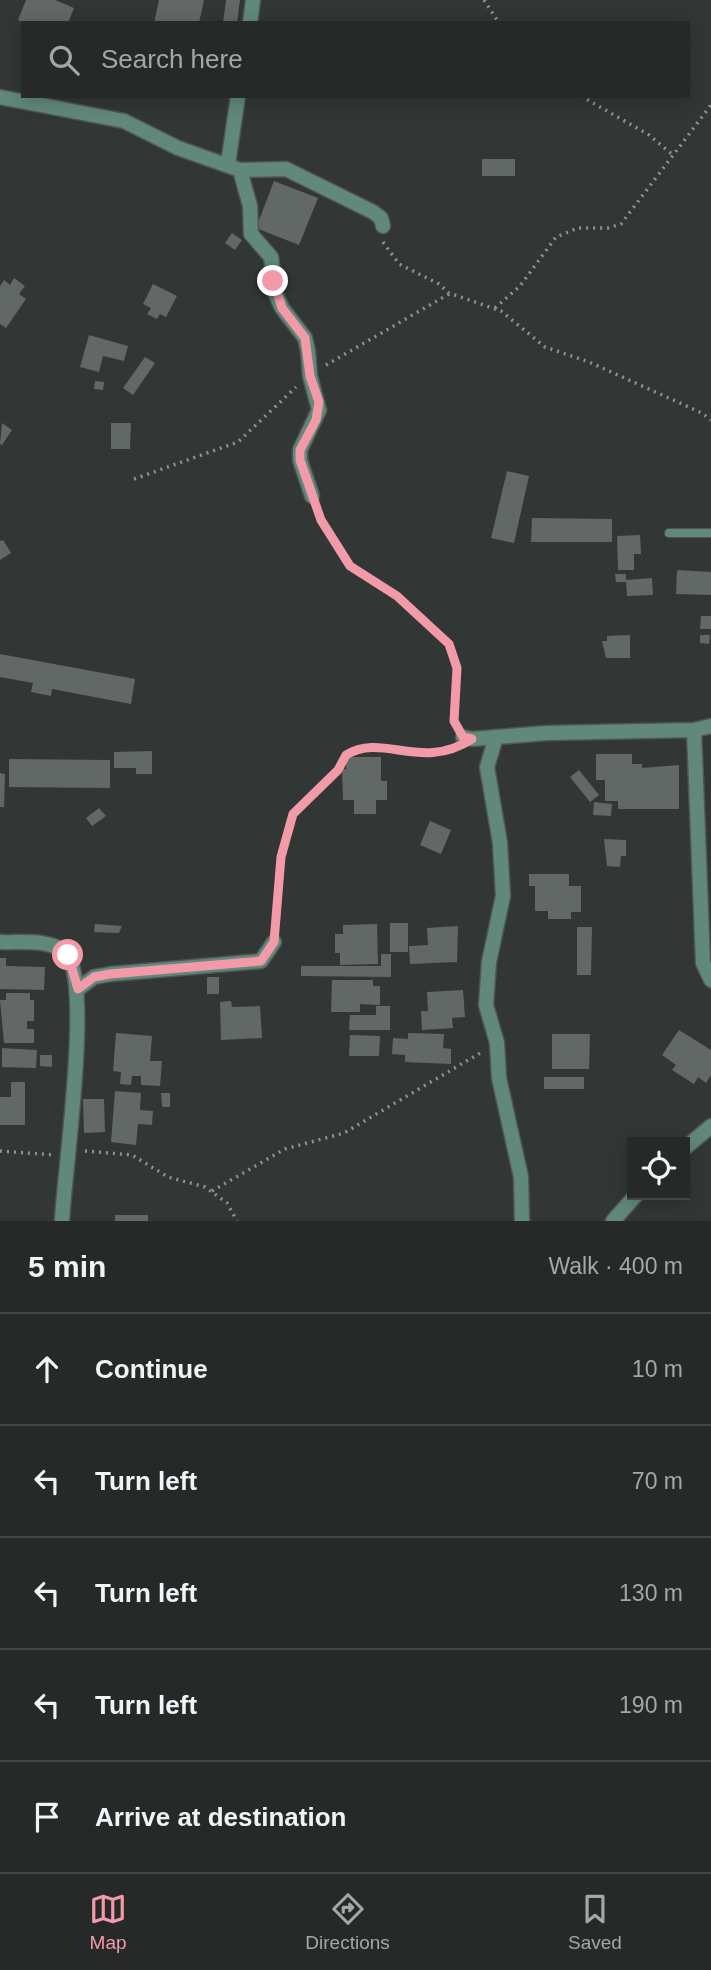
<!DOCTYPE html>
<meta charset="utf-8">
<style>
body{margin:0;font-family:Arial,sans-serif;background:#323534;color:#f1f3f6}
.controls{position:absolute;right:21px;bottom:21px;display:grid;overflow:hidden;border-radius:0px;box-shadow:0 4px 18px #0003}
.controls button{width:63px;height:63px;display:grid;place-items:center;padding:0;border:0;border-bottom:2px solid #424545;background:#262928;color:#f1f3f6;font:35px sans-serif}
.stop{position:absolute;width:21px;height:21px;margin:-16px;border:5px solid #f39aa9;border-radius:50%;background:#fff}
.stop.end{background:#f39aa9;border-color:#fff;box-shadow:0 2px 7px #0008}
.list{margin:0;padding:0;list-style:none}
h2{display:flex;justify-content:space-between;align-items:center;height:91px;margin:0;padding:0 28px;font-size:30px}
h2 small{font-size:23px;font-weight:400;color:#a4a6a8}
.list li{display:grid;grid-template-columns:46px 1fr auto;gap:21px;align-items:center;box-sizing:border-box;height:112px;padding:0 28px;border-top:2px solid #424545}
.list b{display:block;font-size:26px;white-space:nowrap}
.list em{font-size:23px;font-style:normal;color:#a4a6a8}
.icon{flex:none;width:38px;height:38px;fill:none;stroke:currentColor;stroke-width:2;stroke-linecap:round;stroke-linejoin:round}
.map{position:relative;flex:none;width:711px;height:1221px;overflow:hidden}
.search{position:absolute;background:#262928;box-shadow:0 4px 18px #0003;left:21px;right:21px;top:21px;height:77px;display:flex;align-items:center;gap:18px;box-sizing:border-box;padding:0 24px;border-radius:0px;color:#a4a6a8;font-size:26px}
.sheet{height:651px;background:#262928}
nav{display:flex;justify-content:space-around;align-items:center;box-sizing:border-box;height:98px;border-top:2px solid #424545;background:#262928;font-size:19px;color:#a4a6a8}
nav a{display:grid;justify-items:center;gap:4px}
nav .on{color:#f39aa9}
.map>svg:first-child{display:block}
.building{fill:#626865}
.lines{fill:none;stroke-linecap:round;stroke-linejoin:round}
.lane-casing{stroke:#505553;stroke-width:10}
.street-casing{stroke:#505553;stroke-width:17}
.path{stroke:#8f9391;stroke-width:3.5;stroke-dasharray:2 5;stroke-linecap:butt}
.lane{stroke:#608979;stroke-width:8}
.street{stroke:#608979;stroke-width:14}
.route{stroke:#f39aa9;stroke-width:9}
</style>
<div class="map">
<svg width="711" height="1221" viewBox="0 0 711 1221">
<rect width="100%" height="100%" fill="#323735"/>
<!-- building -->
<g class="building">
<polygon points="26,0 55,0 74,8 68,23 23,23 18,20"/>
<polygon points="159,0 204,0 199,23 154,23"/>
<polygon points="226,0 240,0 237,23 223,23"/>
<rect x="482" y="159" width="33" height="17"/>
<polygon points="274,181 318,198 299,245 256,228"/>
<polygon points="232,233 242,240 235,250 225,243"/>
<polygon points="14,278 25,286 19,294 26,299 6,328 0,324 0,286 4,280 10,285"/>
<polygon points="153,284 177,296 166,317 160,314 157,319 147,314 151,308 143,304"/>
<polygon points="89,335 128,346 124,361 103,356 99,372 80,367"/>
<polygon points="145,357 155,363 133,395 123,388"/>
<polygon points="95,381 104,382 103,390 94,389"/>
<polygon points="2,423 12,430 2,445 0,444"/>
<polygon points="111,423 131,423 130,449 111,449"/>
<polygon points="507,471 529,476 514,543 491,538"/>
<polygon points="532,518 612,519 612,542 531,542"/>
<polygon points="640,535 641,554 634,554 634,570 618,570 617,536"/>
<polygon points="3,540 11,553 0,560 0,541"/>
<polygon points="677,570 711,572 711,595 676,594"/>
<polygon points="615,574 626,574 626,582 616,582"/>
<polygon points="652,578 653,595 627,596 626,580"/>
<polygon points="701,616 711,616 711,629 700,629"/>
<polygon points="630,635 630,658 606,658 602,641 607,641 607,636"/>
<polygon points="700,635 710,635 709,644 700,643"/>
<polygon points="0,654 135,679 131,704 52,689 51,696 31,692 33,683 0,677"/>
<polygon points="152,751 152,774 136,774 136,768 114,768 114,752"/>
<polygon points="596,754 632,754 632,764 642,764 642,768 679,765 679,809 618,809 618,801 605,801 605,780 596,780"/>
<polygon points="346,757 381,757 381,781 387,781 387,800 376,800 376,814 354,814 354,800 343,800 342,769 346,769"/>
<polygon points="9,759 110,760 110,788 9,787"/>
<polygon points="579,770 599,795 590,802 570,777"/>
<polygon points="0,773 5,774 4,807 0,807"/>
<polygon points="594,802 612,804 611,816 593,815"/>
<polygon points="99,808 106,816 92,826 86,818"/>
<polygon points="430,821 451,830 441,854 420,845"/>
<polygon points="604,839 626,840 626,856 621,856 620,867 607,866"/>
<polygon points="529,874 569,874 569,886 581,886 581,912 571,912 571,919 548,919 548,911 535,911 535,886 529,886"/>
<rect x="390" y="923" width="18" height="29"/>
<polygon points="95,924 122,926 119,933 94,932"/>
<polygon points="377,924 378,964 340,965 340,953 335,953 335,934 343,934 343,925"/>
<polygon points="458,926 457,962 410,964 409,946 428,945 427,928"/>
<polygon points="577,927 592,927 591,975 577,975"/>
<polygon points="381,954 391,954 391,977 301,976 301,966 381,966"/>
<polygon points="0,958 6,958 6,966 45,967 44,990 0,989"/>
<rect x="207" y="977" width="12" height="17"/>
<polygon points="332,980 373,980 373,986 380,986 380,1005 360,1004 360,1012 331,1012"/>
<polygon points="463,990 465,1017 452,1018 453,1028 422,1030 421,1011 428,1011 427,992"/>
<polygon points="6,993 30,993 30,1000 34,1000 34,1021 27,1021 27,1029 34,1029 34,1043 4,1043 0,1000 6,1000"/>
<polygon points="231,1001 232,1007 260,1006 262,1038 221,1040 220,1002"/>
<polygon points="376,1006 390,1006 390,1030 349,1030 350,1015 376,1015"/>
<polygon points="679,1030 711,1050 711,1075 706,1083 698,1077 694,1084 672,1070 676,1065 662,1055"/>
<polygon points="116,1033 152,1036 150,1061 162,1061 160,1086 141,1085 141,1076 132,1076 131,1085 120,1084 121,1072 113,1071"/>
<polygon points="408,1033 444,1034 443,1048 451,1049 451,1064 405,1062 405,1055 392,1054 393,1038 408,1039"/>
<polygon points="552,1034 590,1034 589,1069 552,1069"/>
<polygon points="350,1035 380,1036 379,1056 349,1056"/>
<polygon points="2,1048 37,1050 36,1068 2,1067"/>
<polygon points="40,1055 52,1055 52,1067 40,1066"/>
<rect x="544" y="1077" width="40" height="12"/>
<polygon points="11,1082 25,1082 25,1125 0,1125 0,1097 11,1097"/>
<polygon points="115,1091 141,1093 140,1110 153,1111 152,1125 138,1124 136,1145 111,1142"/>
<polygon points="161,1093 170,1093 170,1107 162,1107"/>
<polygon points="83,1099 104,1099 105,1132 84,1133"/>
<rect x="115" y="1215" width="33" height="6"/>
</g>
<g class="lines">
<defs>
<polyline id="lane" points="669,533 711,533"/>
<g id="street">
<polyline points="250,23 253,0"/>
<polyline points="0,97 124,121 178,148 240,170 286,169 373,212 381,218 383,226"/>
<polyline points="228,164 238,96"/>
<polyline points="240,170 250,206 251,234 271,257 276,295 282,308 305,338 308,351 310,376 319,410 300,450 300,460 312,496"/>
<polyline points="694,730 703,963 711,980"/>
<polyline points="463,737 472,739 547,733 694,730 711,726"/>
<polyline points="496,737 487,767 500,843 503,896 489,962 486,1005 497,1043 499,1078 521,1177 522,1221"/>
<path d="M0,942C19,943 54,938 67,955C92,985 64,1174 62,1221"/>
<polyline points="78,989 94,977 111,974 261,961 274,942"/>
<polyline points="685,1148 711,1126"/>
<polyline points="613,1221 636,1195"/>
</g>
</defs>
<!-- lane casing -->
<use href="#lane" class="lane-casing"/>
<!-- street casing -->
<use href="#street" class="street-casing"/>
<!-- path -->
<g class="path">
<polyline points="484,0 499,23"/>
<polyline points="581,96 649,135 673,155"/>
<polyline points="383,242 399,264 439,284 449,293 501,311 545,347 589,362 702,413 711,420"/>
<polyline points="495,308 520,286 556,237 578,228 608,228 621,224 711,105"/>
<polyline points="326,365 449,294"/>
<polyline points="134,479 238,442 296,387"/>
<polyline points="318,511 350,566 397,596 449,644 457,668 453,706 455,723"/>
<path d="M275,926L280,857L293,814L338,770L346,755C379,735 419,763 455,750"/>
<polyline points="0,1151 54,1155"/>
<polyline points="85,1151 132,1155 168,1177 205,1187 227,1203 237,1221"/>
<polyline points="212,1191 285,1149 344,1133 482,1052"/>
</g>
<!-- lane -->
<use href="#lane" class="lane"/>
<!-- street -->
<use href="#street" class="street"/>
</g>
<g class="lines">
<!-- route -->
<path class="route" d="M68,955L78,989L94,977L110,974L261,961L274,942L281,857L293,814L338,770L346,755C383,732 421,772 472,739L463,737L454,721L457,668L449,644L397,596L350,566L321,520L300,460V450L316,420L319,402L310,376L305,338L282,308L273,281"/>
</g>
</svg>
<div class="controls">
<button><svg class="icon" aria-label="locate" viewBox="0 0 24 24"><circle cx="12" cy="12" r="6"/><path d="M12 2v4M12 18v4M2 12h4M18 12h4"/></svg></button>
</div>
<div class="stop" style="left:68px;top:955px"></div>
<div class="stop end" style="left:273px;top:281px"></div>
<div class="search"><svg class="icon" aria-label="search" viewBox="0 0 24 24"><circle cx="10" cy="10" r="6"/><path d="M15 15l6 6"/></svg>Search here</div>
</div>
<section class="sheet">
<h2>5 min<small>Walk · 400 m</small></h2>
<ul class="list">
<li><svg class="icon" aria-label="ahead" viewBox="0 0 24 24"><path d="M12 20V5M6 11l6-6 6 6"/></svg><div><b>Continue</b></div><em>10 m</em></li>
<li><svg class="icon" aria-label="left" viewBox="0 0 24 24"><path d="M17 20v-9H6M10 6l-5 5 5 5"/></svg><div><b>Turn left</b></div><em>70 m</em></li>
<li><svg class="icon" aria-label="left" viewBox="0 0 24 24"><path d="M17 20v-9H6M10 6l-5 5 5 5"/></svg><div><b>Turn left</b></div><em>130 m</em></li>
<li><svg class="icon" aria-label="left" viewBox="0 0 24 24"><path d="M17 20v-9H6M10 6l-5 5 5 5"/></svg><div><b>Turn left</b></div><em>190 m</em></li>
<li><svg class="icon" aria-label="arrive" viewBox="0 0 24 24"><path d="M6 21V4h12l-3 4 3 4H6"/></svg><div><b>Arrive at destination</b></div></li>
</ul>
</section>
<nav>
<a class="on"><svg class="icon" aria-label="map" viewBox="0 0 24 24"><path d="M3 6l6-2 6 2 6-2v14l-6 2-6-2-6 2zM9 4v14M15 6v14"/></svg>Map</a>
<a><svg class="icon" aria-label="directions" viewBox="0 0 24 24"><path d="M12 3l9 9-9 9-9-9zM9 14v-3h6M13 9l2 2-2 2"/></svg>Directions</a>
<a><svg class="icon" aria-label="saved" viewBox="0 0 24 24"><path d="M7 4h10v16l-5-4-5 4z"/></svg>Saved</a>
</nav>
